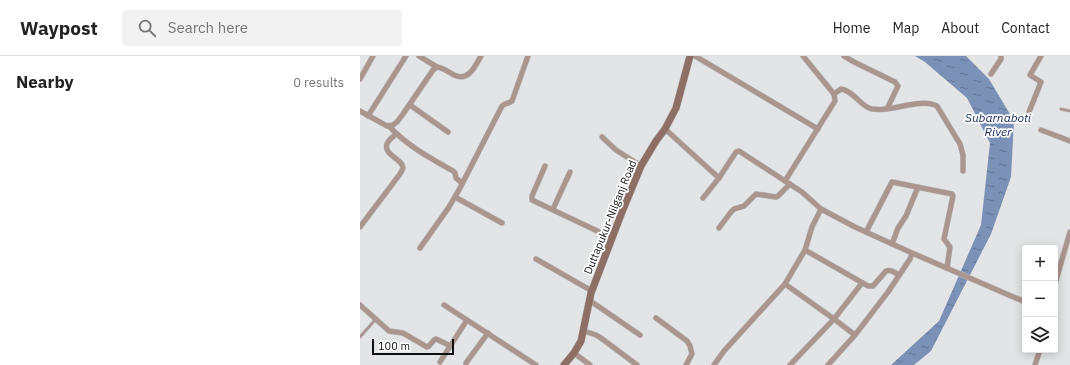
<!DOCTYPE html>
<meta charset="utf-8">
<style>
body{margin:0;font-family:"IBM Plex Sans",sans-serif;background:#f2f2f2;color:#222}
.controls{position:absolute;right:12px;bottom:12px;display:grid;overflow:hidden;border-radius:4px;box-shadow:0 2px 10px #0003}
.controls button{width:36px;height:36px;display:grid;place-items:center;padding:0;border:0;border-bottom:1px solid #e0e0e0;background:#fff;color:#222;font:20px sans-serif}
.scale{position:absolute;left:12px;bottom:10px;width:82px;box-sizing:border-box;padding-left:4px;border:2px solid #0e0f0f;border-top:0;font-size:11px;line-height:14px;white-space:nowrap;color:#0e0f0f;-webkit-text-stroke:3px #fff;paint-order:stroke}
.list{margin:0;padding:0;list-style:none}
h2{display:flex;justify-content:space-between;align-items:center;height:52px;margin:0;padding:0 16px;font-size:17px}
h2 small{font-size:13px;font-weight:400;color:#767676}
.icon{flex:none;width:22px;height:22px;fill:none;stroke:currentColor;stroke-width:2;stroke-linecap:round;stroke-linejoin:round}
.map{position:relative;flex:none;width:710px;height:309px;overflow:hidden}
header{display:flex;align-items:center;gap:24px;box-sizing:border-box;height:56px;padding:0 20px;background:#fff;border-bottom:1px solid #e0e0e0}
header strong{font-size:19px}
nav{display:flex;gap:22px;margin-inline-start:auto;font-size:14px}
.search{width:280px;height:36px;background:#f2f2f2;display:flex;align-items:center;gap:10px;box-sizing:border-box;padding:0 14px;border-radius:4px;color:#767676;font-size:15px}
main{display:flex}
aside{flex:1;background:#fff}
.map>svg:first-child{display:block}
.water{fill:url(#water-ripples)}
.lines{fill:none;stroke-linecap:round;stroke-linejoin:round}
.service-casing{stroke:#c1c2c4;stroke-width:3.5}
.minor-casing{stroke:#c1c2c4;stroke-width:6}
.secondary-casing{stroke:#c1c2c4;stroke-width:8}
.service{stroke:#ab958f;stroke-width:2.5}
.minor{stroke:#ab958f;stroke-width:5}
.secondary{stroke:#8e6f66;stroke-width:7}
.labels{text-anchor:middle;dominant-baseline:central;stroke-width:3.5;stroke-linejoin:round;paint-order:stroke}
.street-label{font-size:11px;fill:#0e0f0f;stroke:#fff}
.water-label{font-size:12px;font-style:italic;fill:#122959;stroke:#fff}
</style>
<header>
<strong>Waypost</strong>
<div class="search"><svg class="icon" aria-label="search" viewBox="0 0 24 24"><circle cx="10" cy="10" r="6"/><path d="M15 15l6 6"/></svg>Search here</div>
<nav><a>Home</a><a>Map</a><a>About</a><a>Contact</a></nav>
</header>
<main>
<aside>
<h2>Nearby<small>0 results</small></h2>
<ul class="list">
</ul>
</aside>
<div class="map">
<svg width="710" height="309" viewBox="0 0 710 309">
<defs>
<pattern id="water-ripples" width="26" height="14" patternUnits="userSpaceOnUse"><rect width="26" height="14" fill="#7c91b6"/><path d="M2 4q2-2 4 0t4 0M15 11q2-2 4 0t4 0" fill="none" stroke="#647592"/></pattern>
</defs>
<rect width="100%" height="100%" fill="#e3e4e6"/>
<!-- water -->
<polygon class="water" points="555,0 606,0 629,23 654,65 651,121 631,178 571,295 554,309 531,309 579,265 621,169 630,87 607,42 565,6"/>
<g class="lines">
<defs>
<g id="service">
<polyline points="701,53 710,55"/>
<polyline points="0,281 16,263"/>
</g>
<g id="minor">
<polyline points="59,0 77,11"/>
<polyline points="335,0 458,73"/>
<polyline points="484,0 494,6 535,26 538,30 527,53"/>
<polyline points="631,18 641,3 641,0"/>
<polyline points="0,23 13,0"/>
<path d="M474,38L481,33C494,35 502,52 512,53C516,53 520,54 525,53C540,52 563,43 577,50L600,88L603,99V115"/>
<polyline points="50,49 88,76"/>
<path d="M0,55L27,70L33,69L37,66L43,58L73,14L77,11C84,12 88,16 94,19C109,26 115,10 121,0"/>
<polyline points="669,56 681,26 670,19 681,0"/>
<polyline points="8,60 46,0"/>
<path d="M29,70C46,89 70,102 93,115L95,117L96,122L102,127"/>
<polyline points="305,73 359,122"/>
<polyline points="681,74 710,85"/>
<polyline points="242,81 256,94 281,110"/>
<polyline points="185,110 172,140 172,144 252,182"/>
<polyline points="425,125 475,45 474,38 443,0"/>
<polyline points="95,141 142,167"/>
<polyline points="343,142 359,122 376,96 379,95 442,136 461,153 495,171 552,197 665,246"/>
<polyline points="193,153 210,116"/>
<path d="M0,171L40,118C41,116 43,113 43,112C43,103 23,99 27,88C28,84 33,81 36,78"/>
<polyline points="359,172 371,156 374,153 384,150 396,138 416,141 418,140 430,128"/>
<polyline points="506,176 532,126 592,138 593,140 584,183 590,191 587,212"/>
<polyline points="532,188 538,172 546,160 558,131"/>
<path d="M60,192L89,151L100,132L142,50C145,47 148,48 152,45L168,0"/>
<path d="M445,194L508,230H513L526,215C531,213 535,217 539,219"/>
<polyline points="176,203 232,235"/>
<polyline points="425,228 474,263 495,279"/>
<polyline points="695,228 710,176"/>
<polyline points="229,244 280,279"/>
<polyline points="0,249 29,275 43,277 67,291 69,290 74,284 76,283 91,290"/>
<polyline points="84,249 176,309"/>
<polyline points="296,262 327,285 330,290 332,298 326,309"/>
<polyline points="224,275 236,279 241,282 277,309"/>
<polyline points="214,297 230,309"/>
<polyline points="80,306 107,264"/>
<polyline points="106,307 128,277"/>
<polyline points="354,309 364,295 425,228 445,194 452,171 461,153"/>
<polyline points="430,309 474,263 502,227"/>
<polyline points="468,309 495,279 528,236 550,203 552,197"/>
<polyline points="675,309 680,294"/>
</g>
<polyline id="secondary" points="204,309 214,297 221,285 231,237 262,156 281,110 296,85 305,73 316,52 330,0"/>
</defs>
<!-- service casing -->
<use href="#service" class="service-casing"/>
<!-- minor casing -->
<use href="#minor" class="minor-casing"/>
<!-- secondary casing -->
<use href="#secondary" class="secondary-casing"/>
<!-- service -->
<use href="#service" class="service"/>
<!-- minor -->
<use href="#minor" class="minor"/>
<!-- secondary -->
<use href="#secondary" class="secondary"/>
</g>
<g class="labels">
<!-- street labels -->
<g class="street-label">
<text transform="translate(250 161) rotate(-68)">Duttapukur-Nilganj Road</text>
</g>
<!-- water labels -->
<g class="water-label">
<text x="638" y="61">Subarnaboti<tspan x="638" dy="14">River</tspan></text>
</g>
</g>
</svg>
<div class="controls">
<button>+</button>
<button>−</button>
<button><svg class="icon" aria-label="layers" viewBox="0 0 24 24"><path d="M12 4l9 5-9 5-9-5zM3 14l9 5 9-5"/></svg></button>
</div>
<div class="scale">100 m</div>
</div>
</main>
